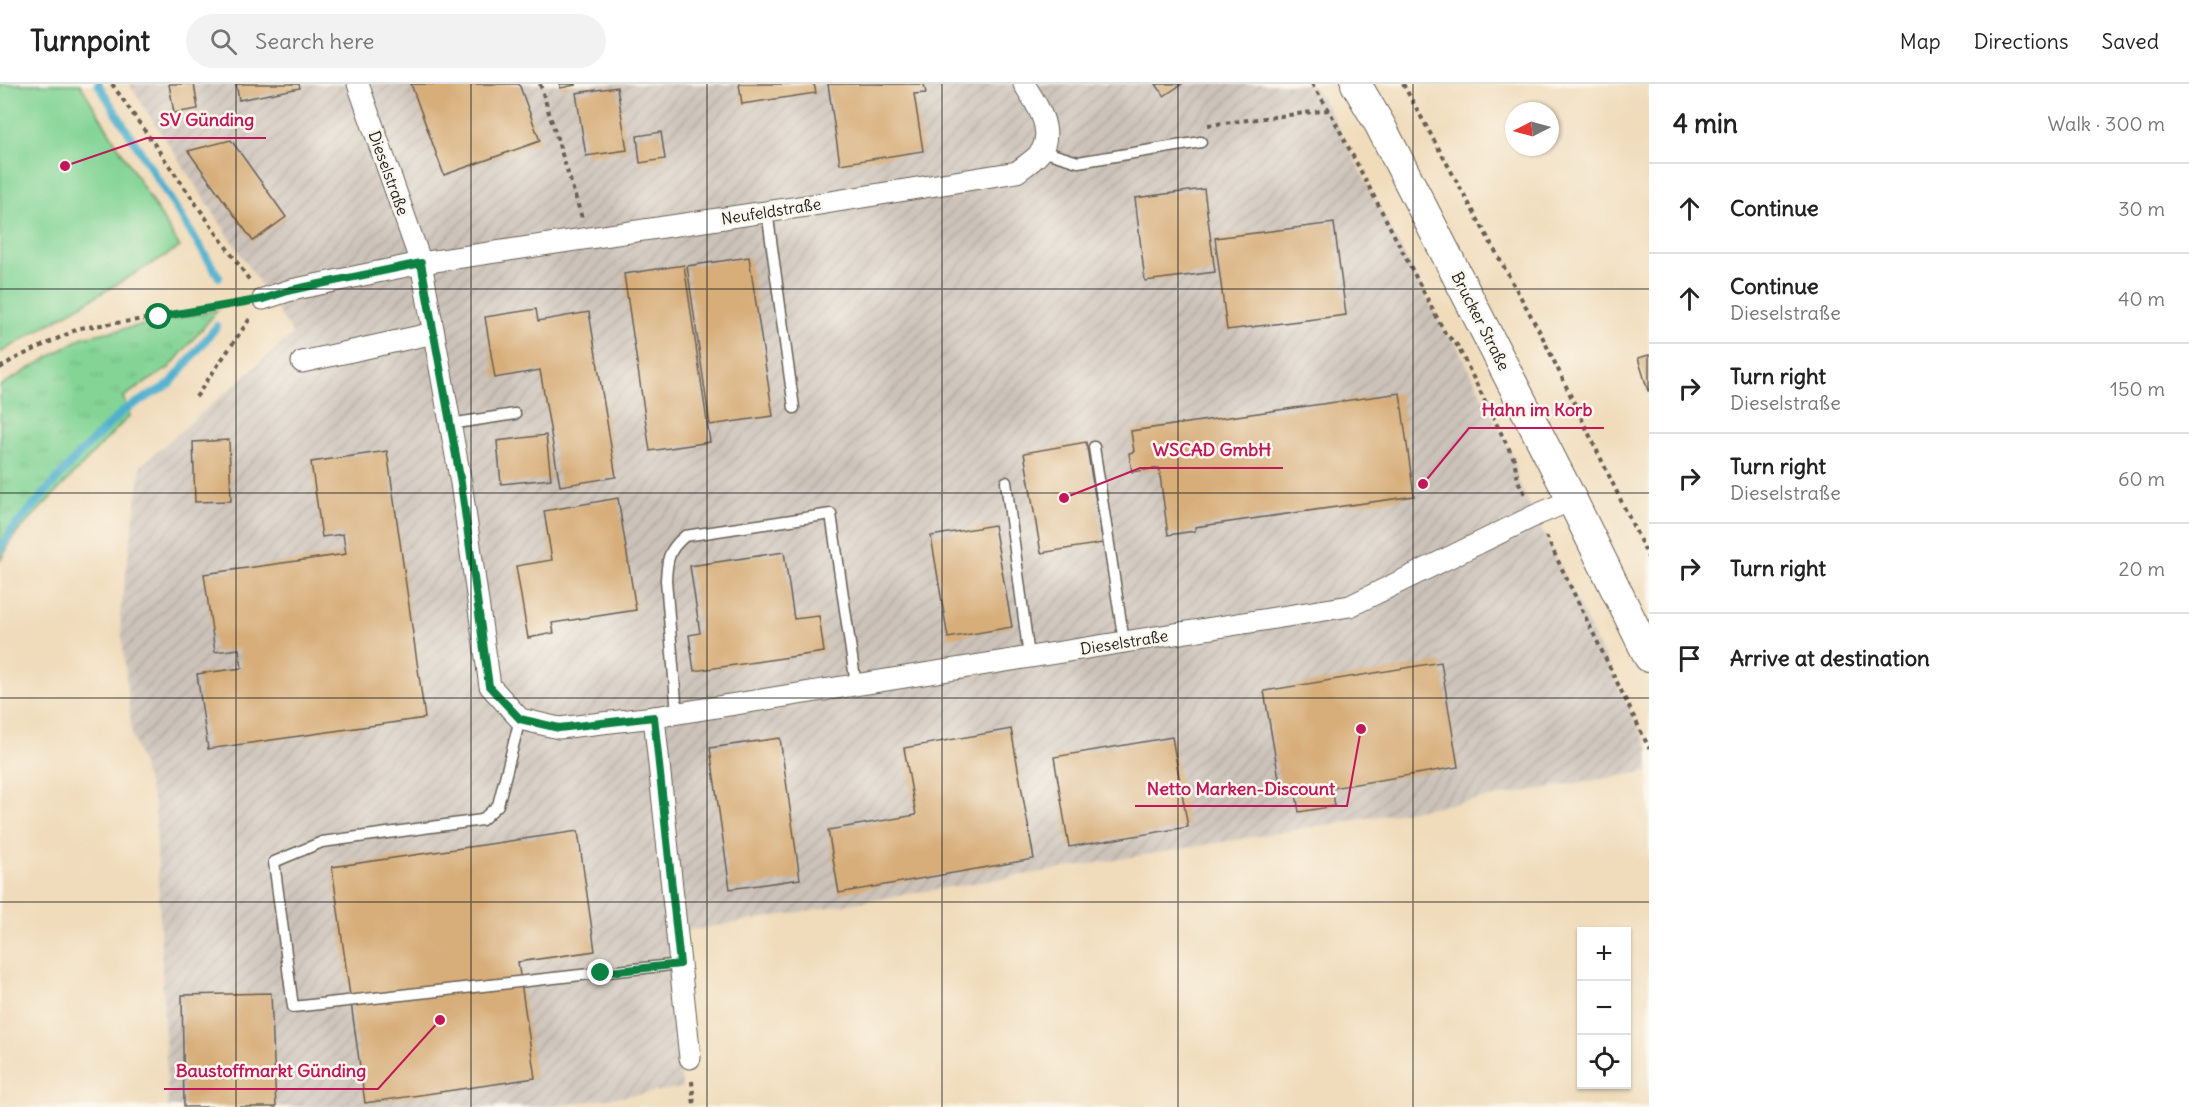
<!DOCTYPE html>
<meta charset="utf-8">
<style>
body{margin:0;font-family:Delius,sans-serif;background:#f2f2f2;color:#222}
.controls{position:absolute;right:18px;bottom:18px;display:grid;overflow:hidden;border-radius:0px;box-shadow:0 2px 4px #0004}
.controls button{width:54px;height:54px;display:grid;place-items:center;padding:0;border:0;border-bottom:2px solid #e0e0e0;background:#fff;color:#222;font:30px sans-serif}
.compass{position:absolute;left:1505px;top:18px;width:54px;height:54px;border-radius:50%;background:#fff;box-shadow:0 2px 4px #0004;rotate:264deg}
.stop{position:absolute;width:18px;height:18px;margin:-14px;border:4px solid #0b8043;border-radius:50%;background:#fff}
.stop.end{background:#0b8043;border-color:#fff;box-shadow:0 2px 6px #0008}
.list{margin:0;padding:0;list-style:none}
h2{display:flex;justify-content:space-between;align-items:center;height:78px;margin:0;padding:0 24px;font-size:26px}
h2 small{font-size:20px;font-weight:400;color:#767676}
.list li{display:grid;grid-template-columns:39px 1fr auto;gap:18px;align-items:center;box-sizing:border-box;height:90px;padding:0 24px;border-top:2px solid #e0e0e0}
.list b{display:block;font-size:22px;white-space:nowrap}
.list p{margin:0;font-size:20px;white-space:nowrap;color:#767676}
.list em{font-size:20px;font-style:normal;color:#767676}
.icon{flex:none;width:33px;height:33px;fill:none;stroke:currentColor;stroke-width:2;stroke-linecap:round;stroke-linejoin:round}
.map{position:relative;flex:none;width:1649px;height:1023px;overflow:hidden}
header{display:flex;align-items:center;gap:36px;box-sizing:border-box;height:84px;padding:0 30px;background:#fff;border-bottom:2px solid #e0e0e0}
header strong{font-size:28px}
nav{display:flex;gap:33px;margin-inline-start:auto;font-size:21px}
.search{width:420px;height:54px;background:#f2f2f2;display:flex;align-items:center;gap:15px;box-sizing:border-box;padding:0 21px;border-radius:33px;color:#767676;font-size:22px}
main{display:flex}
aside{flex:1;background:#fff}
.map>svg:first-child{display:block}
.industrial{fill:url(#industrial-furrows)}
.grass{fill:url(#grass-tufts);stroke:#507858;stroke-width:1.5}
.park{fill:#83d495;stroke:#507858;stroke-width:1.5}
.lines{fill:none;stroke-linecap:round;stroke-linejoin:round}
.stream{stroke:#4fb0ce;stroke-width:8}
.building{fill:#d7ad79}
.service-casing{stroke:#665f54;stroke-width:13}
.minor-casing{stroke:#665f54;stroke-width:23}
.secondary-casing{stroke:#665f54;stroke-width:32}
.path{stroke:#665f54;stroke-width:4;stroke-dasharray:4.5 4.5;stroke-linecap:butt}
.service{stroke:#fff;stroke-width:10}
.minor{stroke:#fff;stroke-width:21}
.secondary{stroke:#fff;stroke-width:30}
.route{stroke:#0b8043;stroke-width:8}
.grid{fill:none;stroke:#1c1c1c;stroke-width:1.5;stroke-opacity:0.55}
.labels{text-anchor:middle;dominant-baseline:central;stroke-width:5;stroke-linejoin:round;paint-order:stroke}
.street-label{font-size:16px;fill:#1c1c1c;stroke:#fbf7ec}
.leader{fill:none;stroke:#c2185b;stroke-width:2}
.callout-dot{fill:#c2185b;stroke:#fbf7ec;stroke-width:2}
.callout-label{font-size:18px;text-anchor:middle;font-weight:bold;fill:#c2185b;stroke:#fbf7ec;stroke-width:5;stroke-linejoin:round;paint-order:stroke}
</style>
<header>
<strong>Turnpoint</strong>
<div class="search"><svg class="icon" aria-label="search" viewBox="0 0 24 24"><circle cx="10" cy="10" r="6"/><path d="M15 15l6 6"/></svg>Search here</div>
<nav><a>Map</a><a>Directions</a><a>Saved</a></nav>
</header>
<main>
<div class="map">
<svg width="1649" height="1023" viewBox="0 0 1649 1023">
<defs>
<pattern id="industrial-furrows" width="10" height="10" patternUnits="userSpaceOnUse" patternTransform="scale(1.5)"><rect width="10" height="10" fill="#ccc2b9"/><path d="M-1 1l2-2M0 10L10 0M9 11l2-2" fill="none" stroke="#afa69e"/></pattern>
<pattern id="grass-tufts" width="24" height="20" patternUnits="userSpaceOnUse" patternTransform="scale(1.5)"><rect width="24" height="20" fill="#83d495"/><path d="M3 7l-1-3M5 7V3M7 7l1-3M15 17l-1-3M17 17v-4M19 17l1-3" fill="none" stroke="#71b580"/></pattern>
</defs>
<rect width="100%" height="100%" fill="#fbf7ec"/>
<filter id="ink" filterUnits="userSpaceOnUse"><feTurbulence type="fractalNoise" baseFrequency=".0167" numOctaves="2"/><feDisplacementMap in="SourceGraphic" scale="12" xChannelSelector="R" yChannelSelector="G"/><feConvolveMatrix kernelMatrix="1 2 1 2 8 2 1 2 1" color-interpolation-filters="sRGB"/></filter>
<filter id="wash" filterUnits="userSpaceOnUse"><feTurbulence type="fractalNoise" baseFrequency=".008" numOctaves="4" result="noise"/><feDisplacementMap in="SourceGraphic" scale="24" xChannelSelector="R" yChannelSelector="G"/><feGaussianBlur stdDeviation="1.35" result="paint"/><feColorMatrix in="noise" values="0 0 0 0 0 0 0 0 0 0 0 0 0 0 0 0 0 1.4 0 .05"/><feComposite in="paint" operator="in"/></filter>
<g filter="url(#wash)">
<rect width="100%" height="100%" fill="#f0dcbb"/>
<!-- industrial -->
<polygon class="industrial" points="129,0 1312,0 1329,26 1445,249 1457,261 1514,375 1518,397 1649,665 1649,687 669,850 682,1004 548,1023 168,1023 155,722 132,651 120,532 141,382 293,250"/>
<!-- grass -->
<polygon class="grass" points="218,226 169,284 123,313 130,331 15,451 0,477 0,302 83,253"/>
<!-- park -->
<polygon class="park" points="0,0 80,0 180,163 0,269"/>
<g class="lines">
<!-- stream -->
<g class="stream">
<polyline points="98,0 219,193"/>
<polyline points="0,466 12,446 79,370 124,326 170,300 217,242"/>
</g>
</g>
<g id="blocks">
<!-- building -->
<g class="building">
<polygon points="169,0 194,0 198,25 174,29"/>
<polygon points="236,0 299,0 300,4 239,16"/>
<polygon points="411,0 519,0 540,57 444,91"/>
<polygon points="560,0 576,0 576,1 560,4"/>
<polygon points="739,0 814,0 816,9 742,20"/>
<polygon points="828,0 924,0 926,9 914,10 923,67 840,80"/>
<polygon points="1156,0 1182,0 1164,12"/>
<polygon points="617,3 627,66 586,72 576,9"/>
<polygon points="661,48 665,75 640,79 637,52"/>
<polygon points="231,56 286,133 253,157 188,67"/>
<polygon points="1204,105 1215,188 1145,197 1135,114"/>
<polygon points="1334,139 1346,231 1227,246 1215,154"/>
<polygon points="749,173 773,332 710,341 687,182"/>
<polygon points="684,181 710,358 650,367 624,190"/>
<polygon points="536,225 538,237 589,228 616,393 560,402 540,286 495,294 485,233"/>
<polygon points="1649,271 1649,307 1648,307 1638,274"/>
<polygon points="1400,309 1414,412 1195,443 1195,447 1168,451 1159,384 1132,388 1129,369 1134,368 1131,347"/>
<polygon points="546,351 551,395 501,400 497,357"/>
<polygon points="229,356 231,417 195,418 193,358"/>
<polygon points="1086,358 1103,459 1041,469 1024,369"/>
<polygon points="387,367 425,634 208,665 197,590 242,584 239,565 215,568 204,490 346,470 343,450 322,453 311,378"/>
<polygon points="618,414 636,526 552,539 554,549 528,554 516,482 552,476 544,427"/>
<polygon points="994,441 1012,543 948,554 931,452"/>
<polygon points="784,468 794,535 819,532 824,568 694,587 689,551 700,549 690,482"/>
<polygon points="1441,578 1458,683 1332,704 1335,722 1299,728 1296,710 1282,712 1264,607"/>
<polygon points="1011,645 1034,775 839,809 828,746 916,731 904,664"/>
<polygon points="1172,653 1188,743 1069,763 1054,673"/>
<polygon points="780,654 800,795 730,805 710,664"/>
<polygon points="578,747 595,867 518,878 535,994 365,1019 332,783"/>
<polygon points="271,909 276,1023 184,1023 182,911"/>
</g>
</g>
</g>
<g filter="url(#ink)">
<use href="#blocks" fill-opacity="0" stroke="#665f54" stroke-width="1.5"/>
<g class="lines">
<defs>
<g id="service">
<polyline points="1042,67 1078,78 1201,58"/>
<polyline points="767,127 794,324"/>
<polyline points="450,340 515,330"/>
<polyline points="1094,363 1124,558"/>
<polyline points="1006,398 1029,573"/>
<path d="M677,630L666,496C667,476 668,466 685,452L831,430L856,601"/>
<polyline points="520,635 498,721 482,736 322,758 274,778 293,923 680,880"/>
</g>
<g id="minor">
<polyline points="358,0 421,179 461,399 490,602 520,635 559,644 654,633 1350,522 1536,431 1572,416"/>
<path d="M263,215L291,206L421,179L806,122L1017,88C1024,82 1038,74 1042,66C1054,43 1035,18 1024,0"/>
<polyline points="302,278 434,249"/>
<polyline points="654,633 690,974"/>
</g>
<polyline id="secondary" points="1356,0 1380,41 1572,416 1649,573"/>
</defs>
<!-- service casing -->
<use href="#service" class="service-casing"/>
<!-- minor casing -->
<use href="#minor" class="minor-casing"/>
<!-- secondary casing -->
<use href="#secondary" class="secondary-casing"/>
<!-- path -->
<g class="path">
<polyline points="112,0 250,197"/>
<polyline points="540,0 582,134"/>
<polyline points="1312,0 1329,26 1445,249 1457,261 1514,375 1518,397 1525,410"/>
<polyline points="1403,0 1541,250 1649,475"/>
<polyline points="1208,41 1329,26"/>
<polyline points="0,284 12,276 80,244 159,233 242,219"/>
<polyline points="196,313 251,233"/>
<polyline points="1546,452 1649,664"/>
<polyline points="692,997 694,1023"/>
</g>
<!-- service -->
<use href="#service" class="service"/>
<!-- minor -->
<use href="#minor" class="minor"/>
<!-- secondary -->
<use href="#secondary" class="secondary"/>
</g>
</g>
<g class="lines" filter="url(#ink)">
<!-- route -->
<polyline class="route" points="159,233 263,215 291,206 421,179 461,399 489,602 520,635 559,644 654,633 680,880 601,889"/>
</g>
<!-- grid -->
<path class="grid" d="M236,0V1023M471,0V1023M707,0V1023M942,0V1023M1178,0V1023M1413,0V1023M0,205H1649M0,409H1649M0,614H1649M0,818H1649"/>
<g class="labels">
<!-- street labels -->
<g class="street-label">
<text transform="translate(389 89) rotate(70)">Dieselstraße</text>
<text transform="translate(771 127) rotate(-9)">Neufeldstraße</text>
<text transform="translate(1481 237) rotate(63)">Brucker Straße</text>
<text transform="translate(1124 558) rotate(-9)">Dieselstraße</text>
</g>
</g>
<!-- callouts -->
<path class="leader" d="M65 82L147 54H266M1423 400L1469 344H1604M1064 414L1140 384H1283M1361 645L1347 722H1135M440 936L378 1005H164"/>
<g class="callout-dot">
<circle cx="65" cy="82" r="6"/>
<circle cx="1423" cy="400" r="6"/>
<circle cx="1064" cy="414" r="6"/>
<circle cx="1361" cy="645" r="6"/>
<circle cx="440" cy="936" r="6"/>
</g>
<g class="callout-label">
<text x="207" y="42">SV Günding</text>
<text x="1537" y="332">Hahn im Korb</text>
<text x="1212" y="372">WSCAD GmbH</text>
<text x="1241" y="711">Netto Marken-Discount</text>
<text x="271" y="993">Baustoffmarkt Günding</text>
</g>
</svg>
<div class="controls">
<button>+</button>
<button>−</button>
<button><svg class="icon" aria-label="locate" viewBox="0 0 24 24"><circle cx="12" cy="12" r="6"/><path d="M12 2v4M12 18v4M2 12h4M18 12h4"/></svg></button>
</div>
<svg class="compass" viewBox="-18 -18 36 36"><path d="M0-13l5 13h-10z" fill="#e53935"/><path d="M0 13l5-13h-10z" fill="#767676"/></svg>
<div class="stop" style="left:159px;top:233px"></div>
<div class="stop end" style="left:601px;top:889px"></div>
</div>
<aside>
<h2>4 min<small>Walk · 300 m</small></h2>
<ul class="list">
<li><svg class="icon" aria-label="ahead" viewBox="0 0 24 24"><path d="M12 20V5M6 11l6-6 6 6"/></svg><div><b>Continue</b></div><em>30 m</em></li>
<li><svg class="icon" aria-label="ahead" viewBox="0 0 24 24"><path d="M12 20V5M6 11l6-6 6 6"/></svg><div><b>Continue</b><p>Dieselstraße</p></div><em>40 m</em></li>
<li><svg class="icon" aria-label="right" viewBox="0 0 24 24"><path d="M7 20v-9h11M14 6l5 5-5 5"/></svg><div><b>Turn right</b><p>Dieselstraße</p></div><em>150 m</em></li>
<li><svg class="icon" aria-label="right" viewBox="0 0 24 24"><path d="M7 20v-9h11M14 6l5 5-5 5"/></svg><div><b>Turn right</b><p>Dieselstraße</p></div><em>60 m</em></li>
<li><svg class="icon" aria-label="right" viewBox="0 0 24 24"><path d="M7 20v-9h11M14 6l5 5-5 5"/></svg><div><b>Turn right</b></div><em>20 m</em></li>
<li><svg class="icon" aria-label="arrive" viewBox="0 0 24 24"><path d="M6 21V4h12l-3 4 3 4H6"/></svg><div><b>Arrive at destination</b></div></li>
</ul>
</aside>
</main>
